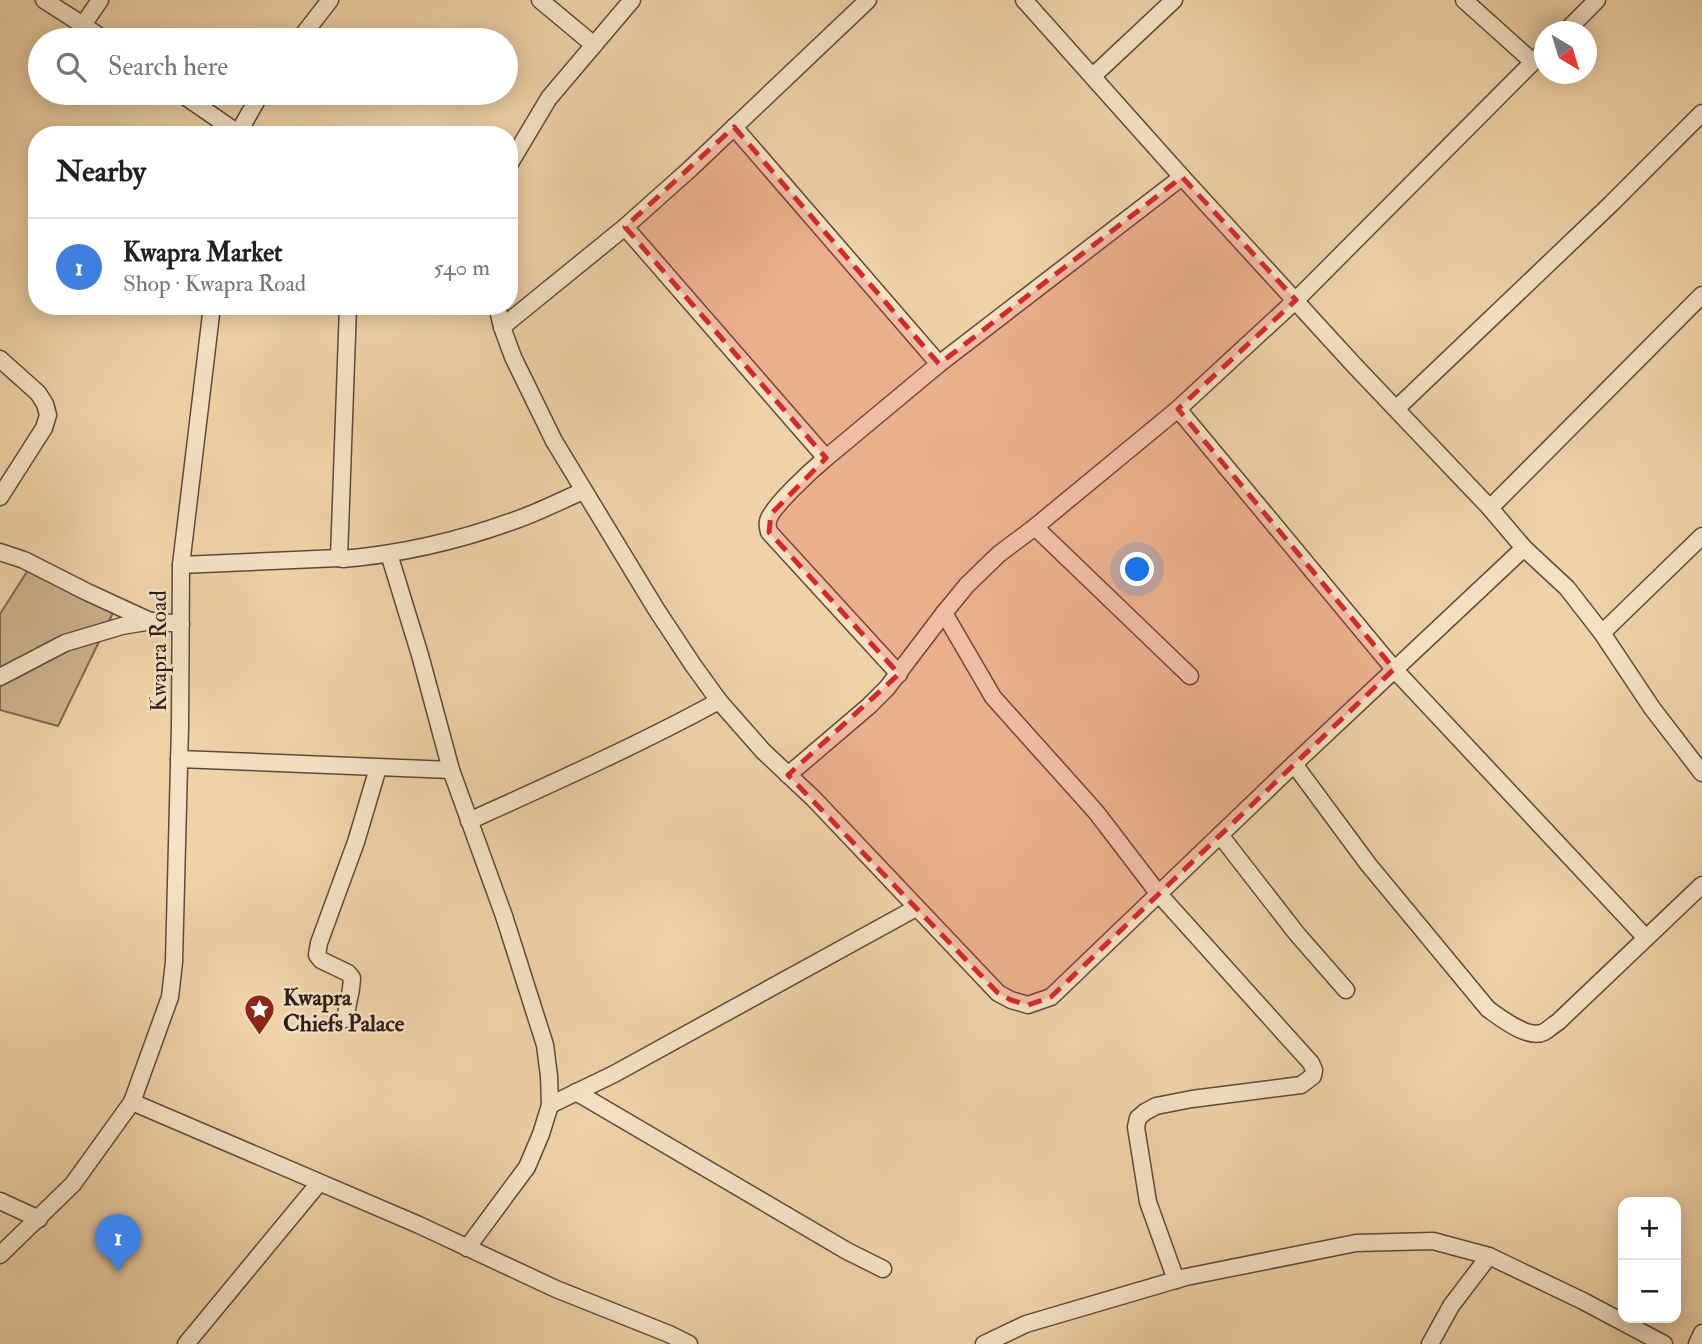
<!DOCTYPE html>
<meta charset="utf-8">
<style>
body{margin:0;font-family:"IM FELL Double Pica",serif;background:#f2f2f2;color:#202124}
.controls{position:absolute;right:21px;bottom:21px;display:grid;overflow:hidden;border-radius:14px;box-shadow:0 4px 18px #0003}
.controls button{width:63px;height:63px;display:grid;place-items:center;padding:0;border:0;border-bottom:2px solid #e0e0e0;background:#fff;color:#202124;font:35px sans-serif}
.compass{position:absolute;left:1534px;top:21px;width:63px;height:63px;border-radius:50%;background:#fff;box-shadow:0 4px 18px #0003;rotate:142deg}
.you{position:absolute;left:1138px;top:570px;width:24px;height:24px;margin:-18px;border:5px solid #fff;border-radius:50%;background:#1a73e8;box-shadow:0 0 0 10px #1a73e833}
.badge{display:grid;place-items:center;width:46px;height:46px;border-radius:50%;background:#8f2418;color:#fff;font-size:23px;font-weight:700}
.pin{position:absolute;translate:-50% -58px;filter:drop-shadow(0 2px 4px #0008)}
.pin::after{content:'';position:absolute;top:37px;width:24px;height:21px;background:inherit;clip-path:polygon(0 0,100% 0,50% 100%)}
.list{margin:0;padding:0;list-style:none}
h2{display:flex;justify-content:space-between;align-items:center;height:91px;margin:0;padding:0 28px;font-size:30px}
h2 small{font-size:23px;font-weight:400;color:#757577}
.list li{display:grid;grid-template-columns:46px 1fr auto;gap:21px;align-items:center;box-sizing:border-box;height:98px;padding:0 28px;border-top:2px solid #e0e0e0}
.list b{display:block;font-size:26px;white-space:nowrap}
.list p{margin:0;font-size:23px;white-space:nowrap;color:#757577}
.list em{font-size:23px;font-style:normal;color:#757577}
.icon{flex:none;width:38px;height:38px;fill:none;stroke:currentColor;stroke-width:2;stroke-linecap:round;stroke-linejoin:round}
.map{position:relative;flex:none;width:1702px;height:1344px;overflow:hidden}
.search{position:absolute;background:#fff;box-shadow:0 4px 18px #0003;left:28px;top:28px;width:490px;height:77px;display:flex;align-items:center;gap:18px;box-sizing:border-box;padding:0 24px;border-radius:38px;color:#757577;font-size:26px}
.panel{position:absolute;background:#fff;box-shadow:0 4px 18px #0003;left:28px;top:126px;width:490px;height:189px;border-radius:28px}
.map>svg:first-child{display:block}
.park{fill:#ceb38e;stroke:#7d6852;stroke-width:2}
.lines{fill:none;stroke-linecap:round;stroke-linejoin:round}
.street-casing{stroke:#5d4a3b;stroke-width:19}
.street{stroke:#f5e2c5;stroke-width:16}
.marked{fill:#d62828;fill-opacity:0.2;stroke:#d62828;stroke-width:5;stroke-dasharray:14 9;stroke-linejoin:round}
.labels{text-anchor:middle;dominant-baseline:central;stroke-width:5;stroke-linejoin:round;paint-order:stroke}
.street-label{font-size:23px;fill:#2c1c17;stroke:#f5e2c5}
.poi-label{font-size:23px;font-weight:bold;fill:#2c1c17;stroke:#f5e2c5;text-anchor:start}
</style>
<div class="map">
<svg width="1702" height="1344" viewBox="0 0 1702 1344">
<rect width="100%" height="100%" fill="#efd2a6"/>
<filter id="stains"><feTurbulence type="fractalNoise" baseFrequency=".00286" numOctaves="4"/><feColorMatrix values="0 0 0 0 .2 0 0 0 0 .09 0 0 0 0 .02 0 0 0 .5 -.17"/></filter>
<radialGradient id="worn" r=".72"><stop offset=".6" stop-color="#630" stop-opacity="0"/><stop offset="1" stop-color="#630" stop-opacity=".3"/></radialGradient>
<!-- park -->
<polygon class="park" points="28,570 113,613 58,726 0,710 0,614"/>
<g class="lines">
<defs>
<g id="street">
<polyline points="44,0 83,25"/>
<polyline points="100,0 83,25 105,40"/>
<polyline points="540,0 594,45"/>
<polyline points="1024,0 1182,177 1354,365 1490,508 1524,548 1567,588 1602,633 1652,708 1702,773"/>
<polyline points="1464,0 1533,62"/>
<polyline points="1565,32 1597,0"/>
<polyline points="299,40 330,0"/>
<polyline points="1093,76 1174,0"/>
<polyline points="180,93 238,133"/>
<polyline points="237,135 261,93"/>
<polyline points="509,165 549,98 632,0"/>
<polyline points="625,227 826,458 939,364 734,127"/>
<polyline points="497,306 502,327 513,357 554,441 656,609 693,665 719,701 763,751 814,799 998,993 1011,1000 1028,1005 1051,997 1294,764 1524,548"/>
<polyline points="502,327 625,227 690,169 868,0"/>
<polyline points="0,359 38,393 45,404 48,415 44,428 0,497"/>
<polyline points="939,364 1182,177"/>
<polyline points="1397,408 1611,204 1702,113"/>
<polyline points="1178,409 1394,669 1646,938"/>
<path d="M826,458C813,469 771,507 768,521C767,525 768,528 769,532L899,674"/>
<polyline points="1490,508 1702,295"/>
<polyline points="1035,527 1190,676"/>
<polyline points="0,552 24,560 87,592 150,621"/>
<polyline points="389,554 420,655 451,770 504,916 545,1045 549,1076 550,1105 541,1134 527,1167 467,1248"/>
<polyline points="339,558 348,306"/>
<path d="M181,565L339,558L343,559C401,554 458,541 513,521C537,513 560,501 583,491"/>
<polyline points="1602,633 1702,536"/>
<polyline points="0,677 65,643 122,626 152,621 181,624"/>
<polyline points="179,759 451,770"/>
<path d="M1294,764L1368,864L1488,1009C1501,1018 1528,1040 1544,1032C1548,1030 1553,1025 1558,1022L1702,885"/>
<polyline points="788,775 869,706 887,688 944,613"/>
<path d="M469,821C553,783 638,745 719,701"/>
<polyline points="1220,835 1297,934 1346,990"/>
<polyline points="345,1019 351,989 352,978 348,973 321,960 317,955 319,943 356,842 378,768"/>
<polyline points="576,1092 847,1251 883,1269"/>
<polyline points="132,1102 419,1225 556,1289 669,1334 689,1344"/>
<polyline points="550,1105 614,1074 916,908"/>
<polyline points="0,1201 39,1219"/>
<polyline points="0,1255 73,1184 132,1102 170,997 174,962 180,726 181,565 212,306"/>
<polyline points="1176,1280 1148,1202 1136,1127 1138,1118 1145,1112 1156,1106 1192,1099 1301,1085 1313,1076 1314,1070 1311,1063 1158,893 1096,812 993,697 944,613 967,585 999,554 1035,527 1178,409 1296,300 1544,51"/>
<polyline points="186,1344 319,1183"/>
<polyline points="984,1344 1026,1324 1186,1277 1356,1243 1433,1241 1489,1256 1583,1301 1664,1344"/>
<polyline points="1430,1344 1451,1306 1489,1256"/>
<polyline points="1697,1344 1702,1333"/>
</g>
</defs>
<!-- street casing -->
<use href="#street" class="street-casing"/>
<!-- street -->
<use href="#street" class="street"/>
</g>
<!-- marked area -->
<path class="marked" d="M734,127L939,364L1182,177L1296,300L1178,409L1394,669L1051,997L1028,1005L1011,1000L998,993L788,775L899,674L769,532L771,514L826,458L625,227Z"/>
<!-- icons -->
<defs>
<symbol id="sight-pin" viewBox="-11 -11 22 30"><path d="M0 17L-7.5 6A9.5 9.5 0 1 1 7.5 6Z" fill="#8f2418" stroke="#f5e2c5"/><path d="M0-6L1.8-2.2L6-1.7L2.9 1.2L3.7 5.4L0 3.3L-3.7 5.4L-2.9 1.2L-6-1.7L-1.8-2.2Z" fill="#fff"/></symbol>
</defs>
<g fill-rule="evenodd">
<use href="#sight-pin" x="242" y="992" width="35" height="47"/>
</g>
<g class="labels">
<!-- street labels -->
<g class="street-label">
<text transform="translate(158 651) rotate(-90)">Kwapra Road</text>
</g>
<!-- poi labels -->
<g class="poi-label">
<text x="283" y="997">Kwapra<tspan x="283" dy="26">Chiefs Palace</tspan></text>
</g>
</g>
<rect width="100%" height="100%" filter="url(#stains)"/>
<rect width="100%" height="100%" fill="url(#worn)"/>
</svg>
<div class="controls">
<button>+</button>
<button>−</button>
</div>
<svg class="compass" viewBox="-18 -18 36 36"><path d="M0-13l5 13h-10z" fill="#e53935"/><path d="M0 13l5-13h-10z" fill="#757577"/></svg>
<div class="you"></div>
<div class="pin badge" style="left:118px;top:1272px;background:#3f7fe0">1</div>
<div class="search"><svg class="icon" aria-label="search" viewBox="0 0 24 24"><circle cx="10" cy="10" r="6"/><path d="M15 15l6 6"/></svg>Search here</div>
<section class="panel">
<h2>Nearby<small></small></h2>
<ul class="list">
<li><span class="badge" style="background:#3f7fe0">1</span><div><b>Kwapra Market</b><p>Shop · Kwapra Road</p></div><em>540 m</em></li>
</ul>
</section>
</div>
